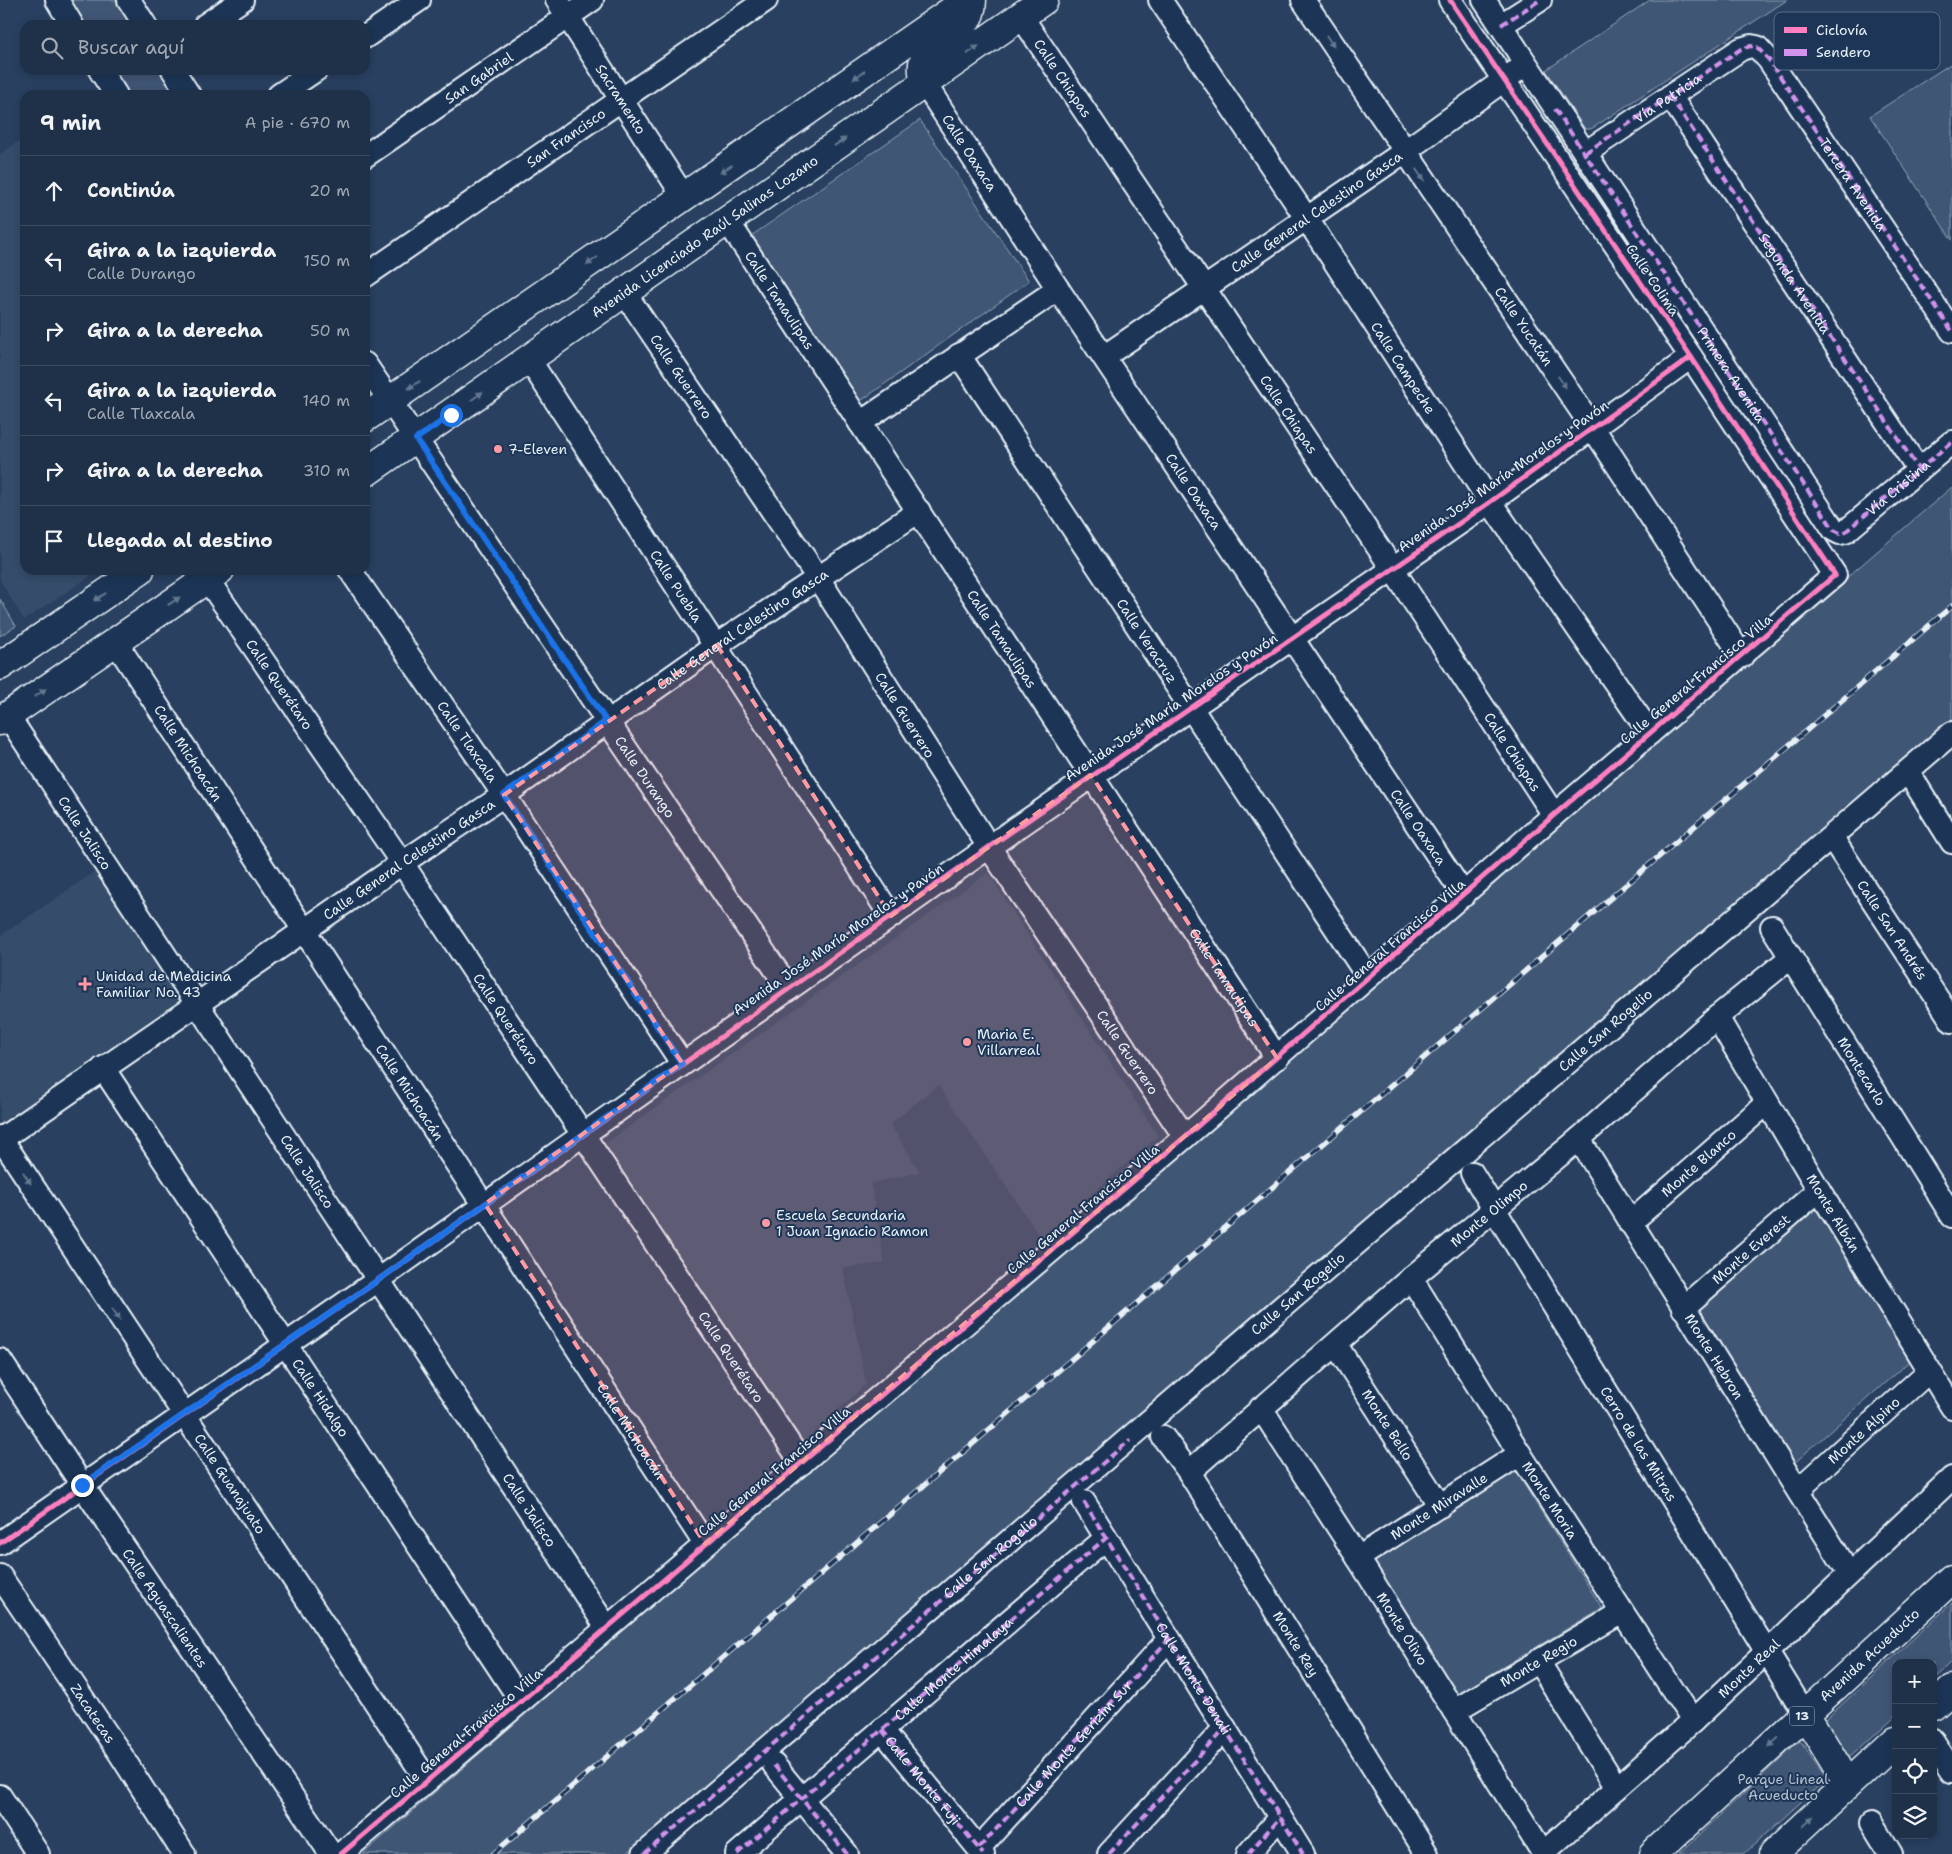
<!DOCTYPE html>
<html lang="es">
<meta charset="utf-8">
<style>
body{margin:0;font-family:"Shantell Sans",sans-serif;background:#2c3c53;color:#f1f3f6}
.controls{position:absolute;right:15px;bottom:15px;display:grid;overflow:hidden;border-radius:10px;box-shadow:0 2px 8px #0003}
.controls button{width:45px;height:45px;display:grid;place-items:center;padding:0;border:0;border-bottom:1px solid #3c4b61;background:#1f3049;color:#f1f3f6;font:25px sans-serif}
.stop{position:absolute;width:15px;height:15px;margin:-11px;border:4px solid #1a73e8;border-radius:50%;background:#fff}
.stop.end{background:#1a73e8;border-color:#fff;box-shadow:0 1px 5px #0008}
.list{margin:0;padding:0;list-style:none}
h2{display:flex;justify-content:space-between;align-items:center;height:65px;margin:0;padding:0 20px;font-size:21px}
h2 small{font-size:16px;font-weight:400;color:#a1a9b4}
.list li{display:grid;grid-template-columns:32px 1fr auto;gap:15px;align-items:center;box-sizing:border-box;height:70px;padding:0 20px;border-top:1px solid #3c4b61}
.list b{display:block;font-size:19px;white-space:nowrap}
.list p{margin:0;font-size:16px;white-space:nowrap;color:#a1a9b4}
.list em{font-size:16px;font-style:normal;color:#a1a9b4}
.icon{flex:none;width:28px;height:28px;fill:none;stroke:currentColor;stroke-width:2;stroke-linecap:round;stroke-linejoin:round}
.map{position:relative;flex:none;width:1952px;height:1854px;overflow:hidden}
.search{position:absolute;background:#1f3049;box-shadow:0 2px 8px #0003;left:20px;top:20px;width:350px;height:55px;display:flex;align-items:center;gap:12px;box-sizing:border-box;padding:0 18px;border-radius:15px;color:#a1a9b4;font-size:19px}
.panel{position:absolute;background:#1f3049;box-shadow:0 2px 8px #0003;left:20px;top:90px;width:350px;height:485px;border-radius:15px}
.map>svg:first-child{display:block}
.built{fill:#364d6b}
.green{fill:#415774;stroke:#94a4b6}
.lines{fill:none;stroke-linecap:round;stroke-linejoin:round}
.minor-casing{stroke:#e8f1f8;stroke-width:26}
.major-casing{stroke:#e8f1f8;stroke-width:31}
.minor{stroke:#1d3557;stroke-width:22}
.major{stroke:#1d3557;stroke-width:28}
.rail-casing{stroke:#e8f1f8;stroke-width:5.5}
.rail{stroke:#1d3557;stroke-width:4;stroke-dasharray:11;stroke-linecap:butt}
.quiet{stroke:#d193ec;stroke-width:4;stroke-dasharray:8 4;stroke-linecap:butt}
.cycleway-casing{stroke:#1d3557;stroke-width:8}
.cycleway{stroke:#ff80c0;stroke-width:5}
.oneway{fill:#64778f}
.route{stroke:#1a73e8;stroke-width:6}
.marked{fill:#ff9aa2;fill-opacity:0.2;stroke:#ff9aa2;stroke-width:4;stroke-dasharray:10 6;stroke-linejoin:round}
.poi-dot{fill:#ff9aa2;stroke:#1d3557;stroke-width:2}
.labels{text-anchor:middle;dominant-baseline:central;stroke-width:4;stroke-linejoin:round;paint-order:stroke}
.shield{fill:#1d3557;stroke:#abb9c8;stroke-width:1}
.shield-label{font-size:12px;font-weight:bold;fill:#e8f1f8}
.street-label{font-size:14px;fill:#e8f1f8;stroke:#1d3557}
.poi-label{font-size:14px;fill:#e8f1f8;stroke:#1d3557;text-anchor:start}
.park-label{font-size:14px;fill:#b6c3d0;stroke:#1d3557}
.key{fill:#1d3557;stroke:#5a6d87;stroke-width:1}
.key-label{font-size:14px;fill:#e8f1f8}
</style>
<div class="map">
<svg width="1952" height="1854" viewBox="0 0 1952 1854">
<rect width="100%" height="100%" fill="#294061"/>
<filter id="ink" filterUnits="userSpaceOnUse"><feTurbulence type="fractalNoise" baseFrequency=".02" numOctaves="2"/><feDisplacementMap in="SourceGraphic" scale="10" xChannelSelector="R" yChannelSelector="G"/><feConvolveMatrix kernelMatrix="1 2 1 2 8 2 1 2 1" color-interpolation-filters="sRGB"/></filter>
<g filter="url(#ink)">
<!-- built -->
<g class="built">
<polygon points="25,137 25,570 100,570 24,620 0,580 0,154"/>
<polygon points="96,871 180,999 0,1124 0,936"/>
<polygon points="988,873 1158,1136 1041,1238 938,1085 890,1124 920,1172 871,1183 884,1263 843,1268 866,1384 802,1443 603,1145"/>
</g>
<!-- green -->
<g class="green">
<polygon points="68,0 117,0 133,25 83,25"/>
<polygon points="1650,0 1787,0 1591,129 1585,129 1546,70"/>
<polygon points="1952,63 1952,240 1870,116"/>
<polygon points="111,70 161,70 177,95 127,95"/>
<polygon points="920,120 1029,281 858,403 751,236"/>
<polygon points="1952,487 1952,721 1296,1285 626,1854 363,1854"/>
<polygon points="0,599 16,626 0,636"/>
<polygon points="1811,1202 1913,1358 1792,1465 1695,1307"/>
<polygon points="1515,1470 1602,1608 1451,1698 1370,1564"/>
<polygon points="1952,1603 1952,1663 1933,1680 1933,1663 1896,1663 1896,1715 1848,1759 1824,1721"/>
<polygon points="1800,1740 1826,1779 1744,1854 1679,1854"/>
</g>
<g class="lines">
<defs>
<g id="minor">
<polyline points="57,0 72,25"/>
<polyline points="129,0 145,25"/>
<path id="s1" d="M557,0L684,197"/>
<path id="s2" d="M1160,0L1307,219L1490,502L1650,733"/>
<path id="s3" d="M1303,0L1593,428L1742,656"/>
<path id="s4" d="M1484,0L1834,530L1840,533L1845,532L1952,442"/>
<path id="s5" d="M1021,16L1392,568L1554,815"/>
<polyline points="205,25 242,0"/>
<polyline points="1501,25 1540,0"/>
<polyline points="365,37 419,0"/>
<polyline points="100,70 116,95"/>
<polyline points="173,70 189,95"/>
<path id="s6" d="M925,84L1058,289L1464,895"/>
<polyline points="279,95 316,70"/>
<path id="s7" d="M1670,96L1919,470"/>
<path id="s8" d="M1585,153L1741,49L1751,46L1757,47L1769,60L1952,331"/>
<path id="s9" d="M365,156L592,0"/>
<path id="s10" d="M727,220L1277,1058"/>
<path id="s11" d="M365,276L766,0"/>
<path id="s12" d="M624,292L818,578L989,847L1185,1137"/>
<path id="s13" d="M959,355L1368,977"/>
<path id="s14" d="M1105,356L1404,152L1515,72"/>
<path id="s15" d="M528,358L891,916"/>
<path id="s16" d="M365,364L789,989"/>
<polyline points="860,423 1058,289"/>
<path id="s17" d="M350,570L504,795L682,1063"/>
<path id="s18" d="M207,579L402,863L802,1463"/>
<path id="s19" d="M115,641L705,1544"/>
<path id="s20" d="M8,716L607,1628"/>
<polyline points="1908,772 1952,842"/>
<path id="s21" d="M1832,838L1952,1021"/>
<path id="s22" d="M1772,927L1952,1216"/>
<path id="s23" d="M1717,1017L1819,1190L1952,1407"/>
<path id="s24" d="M103,1068L521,1701"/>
<path id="s25" d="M0,1137L427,1780"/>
<path id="s26" d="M1579,1139L1849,1573"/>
<path id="s27" d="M0,1140L402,863L504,795L717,645L919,511"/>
<path id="s28" d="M1472,1173L1805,1714"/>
<path id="s29" d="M1630,1223L1767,1103"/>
<path id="s30" d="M1411,1278L1520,1454L1693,1721"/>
<path id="s31" d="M1683,1308L1819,1190"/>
<path id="s32" d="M1336,1345L1440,1506"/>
<path id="s33" d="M0,1360L82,1485L331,1854"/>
<path id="s34" d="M1261,1408L1358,1558L1543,1853"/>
<path id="s35" d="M1163,1437L1189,1472L1427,1854"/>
<path id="s36" d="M1189,1472L1411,1278L1579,1139L1717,1017L1790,958"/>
<path id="s37" d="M1798,1490L1929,1371"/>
<path id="s38" d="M1084,1502L1303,1854"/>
<polyline points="0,1543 384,1276 989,847 1490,502 1691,357"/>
<path id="s39" d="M1358,1558L1520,1454"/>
<path id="s40" d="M0,1576L121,1755L184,1854"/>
<polyline points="1538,1661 1617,1788"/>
<path id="s41" d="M1454,1711L1622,1612"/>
<path id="s42" d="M882,1730L983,1854"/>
<polyline points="1933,1741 1952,1771"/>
<polyline points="774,1765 847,1854"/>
<polyline points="0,1796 38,1854"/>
<polyline points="1872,1823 1891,1854"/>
<polyline points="979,1848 1169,1639"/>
<polyline points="341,1854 1185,1137 1554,815 1835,575 1691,357 1450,0"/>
<path id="s43" d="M644,1854L1952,733"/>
<polyline points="737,1854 1106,1538"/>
<polyline points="1109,1854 1225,1728"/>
<polyline points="1248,1854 1280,1817"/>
<path id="s44" d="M1542,1854L1693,1721L1952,1478"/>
</g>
<g id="major">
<path d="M925,84C924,76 921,68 924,60C934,35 972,36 972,0"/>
<polyline points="365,418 967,0"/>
<path id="s45" d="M365,473L1044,0"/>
<polyline points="0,666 140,570"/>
<polyline points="0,721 220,570"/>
<polyline points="1933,1706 1952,1689"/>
<polyline points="1805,1714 1848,1784"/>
<path id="s46" d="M1653,1854L1952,1579"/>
<polyline points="1773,1854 1896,1740"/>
</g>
</defs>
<!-- minor casing -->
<use href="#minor" class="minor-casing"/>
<!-- major casing -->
<use href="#major" class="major-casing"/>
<!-- minor -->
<use href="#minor" class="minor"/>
<!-- major -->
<use href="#major" class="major"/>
<defs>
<polyline id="rail" points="493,1854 1952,606"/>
</defs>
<!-- rail casing -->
<use href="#rail" class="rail-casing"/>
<!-- rail -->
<use href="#rail" class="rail"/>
<!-- quiet -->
<g class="quiet">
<polyline points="1501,25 1540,0"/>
<polyline points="1670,96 1919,470"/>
<polyline points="1555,109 1834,530 1840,533 1845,532 1952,442"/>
<polyline points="1585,153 1741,49 1751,46 1757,47 1769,60 1952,331"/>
<polyline points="1084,1502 1303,1854"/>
<polyline points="882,1730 983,1854"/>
<polyline points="774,1765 847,1854"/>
<path id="s47" d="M979,1848L1169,1639"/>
<polyline points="644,1854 1130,1440"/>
<path id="s48" d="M737,1854L1106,1538"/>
<polyline points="1109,1854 1225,1728"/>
<polyline points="1248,1854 1280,1817"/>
</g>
<defs>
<g id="cycleway">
<polyline points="0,1543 384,1276 989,847 1490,502 1691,357"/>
<polyline points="341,1854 1185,1137 1554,815 1835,575 1691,357 1450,0"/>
</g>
</defs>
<!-- cycleway casing -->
<use href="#cycleway" class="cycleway-casing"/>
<!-- cycleway -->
<use href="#cycleway" class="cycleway"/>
</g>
<!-- one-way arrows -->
<defs><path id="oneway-solid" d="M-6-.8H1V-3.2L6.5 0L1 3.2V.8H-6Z" transform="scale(1.25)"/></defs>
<g class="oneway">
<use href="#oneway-solid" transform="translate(1330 41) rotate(56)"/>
<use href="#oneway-solid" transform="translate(973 50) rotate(-35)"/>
<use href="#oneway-solid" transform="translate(859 75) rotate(145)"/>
<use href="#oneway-solid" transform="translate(840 142) rotate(-34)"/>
<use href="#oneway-solid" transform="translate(726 169) rotate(146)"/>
<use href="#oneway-solid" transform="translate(1420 175) rotate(56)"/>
<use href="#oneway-solid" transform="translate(592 261) rotate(145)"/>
<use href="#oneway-solid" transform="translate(1562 382) rotate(56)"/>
<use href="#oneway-solid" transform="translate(414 385) rotate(146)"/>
<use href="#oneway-solid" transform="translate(477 396) rotate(-36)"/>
<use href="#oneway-solid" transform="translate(100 597) rotate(146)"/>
<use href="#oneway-solid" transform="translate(174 601) rotate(-34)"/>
<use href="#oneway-solid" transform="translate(40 693) rotate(-35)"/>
<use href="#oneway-solid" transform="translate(27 1178) rotate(57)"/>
<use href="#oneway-solid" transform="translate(116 1314) rotate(57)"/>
<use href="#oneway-solid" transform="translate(1774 1742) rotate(137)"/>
<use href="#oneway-solid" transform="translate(1808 1821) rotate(-43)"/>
</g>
</g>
<g class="lines" filter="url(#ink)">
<!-- route -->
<polyline class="route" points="82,1485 384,1276 682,1064 504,795 606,721 416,439 451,415"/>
</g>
<!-- marked area -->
<path class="marked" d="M717,645L891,916L1091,775L1277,1058L705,1544L485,1204L682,1063L504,795Z"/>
<!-- markers -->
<g class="poi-dot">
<circle cx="498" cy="449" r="5"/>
<path d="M82.5 976.5h5v5h5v5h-5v5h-5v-5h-5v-5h5z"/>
<circle cx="967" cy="1042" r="5"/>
<circle cx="766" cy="1223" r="5"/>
</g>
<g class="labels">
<!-- shield labels -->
<rect class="shield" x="1789.5" y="1706.5" width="25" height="19" rx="4"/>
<g class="shield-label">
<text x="1802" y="1716">13</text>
</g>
<!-- street labels -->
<g class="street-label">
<text stroke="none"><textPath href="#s9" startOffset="138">San Gabriel</textPath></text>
<text stroke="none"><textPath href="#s5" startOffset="75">Calle Chiapas</textPath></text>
<text stroke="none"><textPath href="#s8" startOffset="99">Vía Patricia</textPath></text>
<text stroke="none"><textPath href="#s1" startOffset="118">Sacramento</textPath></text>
<text stroke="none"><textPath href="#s11" startOffset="244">San Francisco</textPath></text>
<text stroke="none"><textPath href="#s6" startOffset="82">Calle Oaxaca</textPath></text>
<text stroke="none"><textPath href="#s8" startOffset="372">Tercera Avenida</textPath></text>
<text stroke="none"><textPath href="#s14" startOffset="256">Calle General Celestino Gasca</textPath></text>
<text stroke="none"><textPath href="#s45" startOffset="414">Avenida Licenciado Raúl Salinas Lozano</textPath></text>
<text transform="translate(1653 280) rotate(56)">Calle Colima</text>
<text stroke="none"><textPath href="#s7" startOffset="225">Segunda Avenida</textPath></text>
<text stroke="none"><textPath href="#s10" startOffset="96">Calle Tamaulipas</textPath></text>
<text stroke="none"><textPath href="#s3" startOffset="394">Calle Yucatán</textPath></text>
<text stroke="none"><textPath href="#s2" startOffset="441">Calle Campeche</textPath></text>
<text stroke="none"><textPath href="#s4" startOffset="449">Primera Avenida</textPath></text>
<text stroke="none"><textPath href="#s12" startOffset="102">Calle Guerrero</textPath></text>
<text stroke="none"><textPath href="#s5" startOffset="480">Calle Chiapas</textPath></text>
<text transform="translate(1503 476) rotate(-35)">Avenida José María Morelos y Pavón</text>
<text stroke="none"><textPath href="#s4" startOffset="716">Vía Cristina</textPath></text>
<text stroke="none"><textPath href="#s6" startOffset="488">Calle Oaxaca</textPath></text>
<text stroke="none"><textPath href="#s15" startOffset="272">Calle Puebla</textPath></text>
<text stroke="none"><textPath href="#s27" startOffset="901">Calle General Celestino Gasca</textPath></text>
<text stroke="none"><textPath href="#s10" startOffset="501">Calle Tamaulipas</textPath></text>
<text stroke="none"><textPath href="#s13" startOffset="342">Calle Veracruz</textPath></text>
<text transform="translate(1696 679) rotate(-40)">Calle General Francisco Villa</text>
<text stroke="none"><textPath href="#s18" startOffset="128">Calle Querétaro</textPath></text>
<text transform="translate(1171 707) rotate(-34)">Avenida José María Morelos y Pavón</text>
<text stroke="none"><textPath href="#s12" startOffset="508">Calle Guerrero</textPath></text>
<text stroke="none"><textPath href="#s17" startOffset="208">Calle Tlaxcala</textPath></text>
<text stroke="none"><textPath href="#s5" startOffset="885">Calle Chiapas</textPath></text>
<text stroke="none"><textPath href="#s19" startOffset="134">Calle Michoacán</textPath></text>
<text stroke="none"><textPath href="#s16" startOffset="499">Calle Durango</textPath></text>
<text stroke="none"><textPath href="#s6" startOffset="892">Calle Oaxaca</textPath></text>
<text stroke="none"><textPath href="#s20" startOffset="140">Calle Jalisco</textPath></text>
<text stroke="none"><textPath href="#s27" startOffset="496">Calle General Celestino Gasca</textPath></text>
<text stroke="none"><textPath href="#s21" startOffset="110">Calle San Andrés</textPath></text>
<text transform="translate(838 939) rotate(-35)">Avenida José María Morelos y Pavón</text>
<text transform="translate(1390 945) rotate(-41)">Calle General Francisco Villa</text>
<text stroke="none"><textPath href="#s10" startOffset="906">Calle Tamaulipas</textPath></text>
<text stroke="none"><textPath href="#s18" startOffset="532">Calle Querétaro</textPath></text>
<text stroke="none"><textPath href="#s43" startOffset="1266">Calle San Rogelio</textPath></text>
<text stroke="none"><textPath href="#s12" startOffset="912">Calle Guerrero</textPath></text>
<text stroke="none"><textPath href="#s22" startOffset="170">Montecarlo</textPath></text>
<text stroke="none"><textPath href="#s19" startOffset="539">Calle Michoacán</textPath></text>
<text stroke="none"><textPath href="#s29" startOffset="91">Monte Blanco</textPath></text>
<text stroke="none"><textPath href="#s20" startOffset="545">Calle Jalisco</textPath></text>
<text transform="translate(1083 1209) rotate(-40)">Calle General Francisco Villa</text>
<text stroke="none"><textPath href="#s23" startOffset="228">Monte Albán</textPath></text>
<text stroke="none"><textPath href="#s36" startOffset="396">Monte Olimpo</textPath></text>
<text stroke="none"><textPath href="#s31" startOffset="90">Monte Everest</textPath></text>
<text stroke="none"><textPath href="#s43" startOffset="861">Calle San Rogelio</textPath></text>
<text stroke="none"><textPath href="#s18" startOffset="938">Calle Querétaro</textPath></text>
<text stroke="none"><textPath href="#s26" startOffset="256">Monte Hebron</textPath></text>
<text stroke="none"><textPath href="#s24" startOffset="395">Calle Hidalgo</textPath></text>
<text stroke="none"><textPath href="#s32" startOffset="95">Monte Bello</textPath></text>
<text stroke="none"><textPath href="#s37" startOffset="89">Monte Alpino</textPath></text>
<text stroke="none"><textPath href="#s19" startOffset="944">Calle Michoacán</textPath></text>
<text stroke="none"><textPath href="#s28" startOffset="318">Cerro de las Mitras</textPath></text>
<text transform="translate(774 1471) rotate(-40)">Calle General Francisco Villa</text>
<text stroke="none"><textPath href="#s25" startOffset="416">Calle Guanajuato</textPath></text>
<text stroke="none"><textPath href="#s30" startOffset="262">Monte Moria</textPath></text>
<text stroke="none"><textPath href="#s39" startOffset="96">Monte Miravalle</textPath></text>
<text stroke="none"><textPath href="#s20" startOffset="950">Calle Jalisco</textPath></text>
<text stroke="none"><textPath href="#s43" startOffset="456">Calle San Rogelio</textPath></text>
<text stroke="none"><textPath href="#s33" startOffset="298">Calle Aguascalientes</textPath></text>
<text stroke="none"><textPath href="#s34" startOffset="262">Monte Olivo</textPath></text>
<text stroke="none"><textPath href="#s35" startOffset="246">Monte Rey</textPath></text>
<text stroke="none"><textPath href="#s46" startOffset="294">Avenida Acueducto</textPath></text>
<text stroke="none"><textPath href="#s41" startOffset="98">Monte Regio</textPath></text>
<text stroke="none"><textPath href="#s44" startOffset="278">Monte Real</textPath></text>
<text stroke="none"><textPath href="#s48" startOffset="285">Calle Monte Himalaya</textPath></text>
<text stroke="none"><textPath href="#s38" startOffset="208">Calle Monte Denali</textPath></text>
<text stroke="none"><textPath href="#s40" startOffset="166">Zacatecas</textPath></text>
<text transform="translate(466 1733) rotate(-40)">Calle General Francisco Villa</text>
<text stroke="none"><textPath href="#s47" startOffset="141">Calle Monte Gerizim Sur</textPath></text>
<text stroke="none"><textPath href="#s42" startOffset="65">Calle Monte Fuji</textPath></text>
</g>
<!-- poi labels -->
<g class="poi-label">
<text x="508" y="449">7-Eleven</text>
<text x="96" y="976">Unidad de Medicina<tspan x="96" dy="16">Familiar No. 43</tspan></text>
<text x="977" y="1034">Maria E.<tspan x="977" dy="16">Villarreal</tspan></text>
<text x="776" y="1215">Escuela Secundaria<tspan x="776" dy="16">1 Juan Ignacio Ramon</tspan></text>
</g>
<!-- park labels -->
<g class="park-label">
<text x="1783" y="1779">Parque Lineal<tspan x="1783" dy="16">Acueducto</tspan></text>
</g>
</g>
<!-- legend -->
<rect x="1774" y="12" width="166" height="58" rx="8" class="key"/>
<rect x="1784" y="27" width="23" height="6" fill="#ff80c0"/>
<rect x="1784" y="49" width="23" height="7" fill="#d193ec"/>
<g class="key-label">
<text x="1816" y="35">Ciclovía</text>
<text x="1816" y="57">Sendero</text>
</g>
</svg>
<div class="controls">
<button>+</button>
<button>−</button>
<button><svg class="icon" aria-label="locate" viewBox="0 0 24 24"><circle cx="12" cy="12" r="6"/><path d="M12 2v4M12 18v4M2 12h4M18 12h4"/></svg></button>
<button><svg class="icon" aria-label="layers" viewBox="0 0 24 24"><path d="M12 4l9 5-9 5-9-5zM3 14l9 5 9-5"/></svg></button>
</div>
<div class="stop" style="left:451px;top:415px"></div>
<div class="stop end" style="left:82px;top:1485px"></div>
<div class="search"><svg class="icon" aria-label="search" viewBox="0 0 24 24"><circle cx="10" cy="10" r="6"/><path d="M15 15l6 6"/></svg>Buscar aquí</div>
<section class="panel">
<h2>9 min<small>A pie · 670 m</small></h2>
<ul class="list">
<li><svg class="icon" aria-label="ahead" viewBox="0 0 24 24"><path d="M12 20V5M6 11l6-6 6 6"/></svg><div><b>Continúa</b></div><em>20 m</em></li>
<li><svg class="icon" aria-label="left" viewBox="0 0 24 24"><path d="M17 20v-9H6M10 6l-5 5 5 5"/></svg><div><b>Gira a la izquierda</b><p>Calle Durango</p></div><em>150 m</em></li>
<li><svg class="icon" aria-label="right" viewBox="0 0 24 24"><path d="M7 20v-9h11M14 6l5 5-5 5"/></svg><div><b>Gira a la derecha</b></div><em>50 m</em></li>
<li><svg class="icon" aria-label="left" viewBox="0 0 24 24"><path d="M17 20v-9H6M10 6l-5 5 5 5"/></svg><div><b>Gira a la izquierda</b><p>Calle Tlaxcala</p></div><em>140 m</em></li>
<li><svg class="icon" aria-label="right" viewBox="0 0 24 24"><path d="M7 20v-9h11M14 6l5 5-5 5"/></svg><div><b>Gira a la derecha</b></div><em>310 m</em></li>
<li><svg class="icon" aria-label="arrive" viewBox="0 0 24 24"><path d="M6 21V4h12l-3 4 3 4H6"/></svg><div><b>Llegada al destino</b></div></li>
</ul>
</section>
</div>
